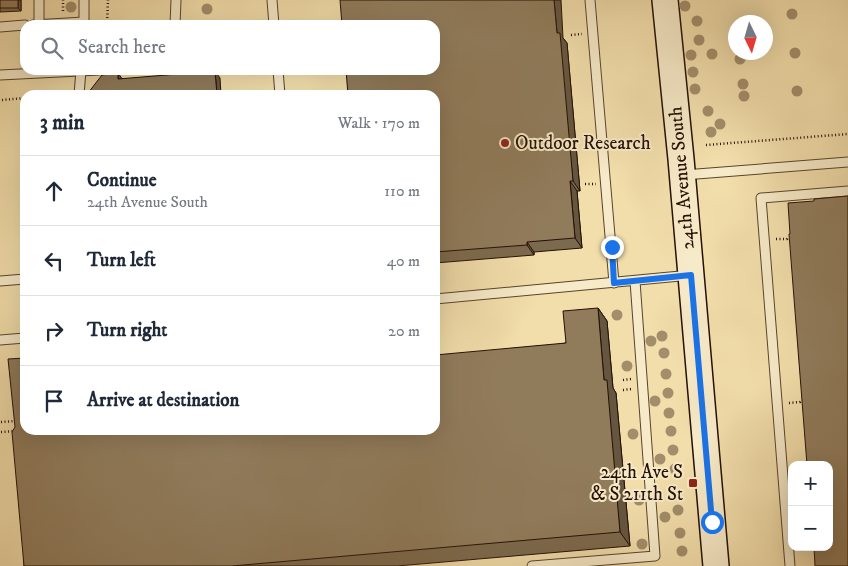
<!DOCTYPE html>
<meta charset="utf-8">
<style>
body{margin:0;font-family:"IM FELL DW Pica",serif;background:#f2f2f3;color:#1f2937}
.controls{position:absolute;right:15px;bottom:15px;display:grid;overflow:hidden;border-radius:10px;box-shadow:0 5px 20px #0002}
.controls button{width:45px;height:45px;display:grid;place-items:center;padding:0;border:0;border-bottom:1px solid #e0e1e3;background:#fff;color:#1f2937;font:25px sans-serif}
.compass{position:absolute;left:728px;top:15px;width:45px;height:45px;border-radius:50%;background:#fff;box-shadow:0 5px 20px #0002;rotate:175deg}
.stop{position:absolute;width:15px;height:15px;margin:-11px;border:4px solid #1a73e8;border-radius:50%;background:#fff}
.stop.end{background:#1a73e8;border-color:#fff;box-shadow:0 1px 5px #0008}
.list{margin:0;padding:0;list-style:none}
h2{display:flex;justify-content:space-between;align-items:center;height:65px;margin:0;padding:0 20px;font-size:21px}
h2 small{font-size:16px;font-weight:400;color:#747a83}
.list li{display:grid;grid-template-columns:32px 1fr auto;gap:15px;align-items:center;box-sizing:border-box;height:70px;padding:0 20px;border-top:1px solid #e0e1e3}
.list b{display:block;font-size:19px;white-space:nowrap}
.list p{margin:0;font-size:16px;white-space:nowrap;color:#747a83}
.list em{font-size:16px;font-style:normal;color:#747a83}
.icon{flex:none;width:28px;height:28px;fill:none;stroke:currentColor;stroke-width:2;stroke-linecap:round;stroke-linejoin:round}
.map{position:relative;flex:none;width:848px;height:566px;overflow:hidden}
.search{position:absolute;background:#fff;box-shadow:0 5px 20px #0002;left:20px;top:20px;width:420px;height:55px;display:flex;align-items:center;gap:12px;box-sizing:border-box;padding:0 18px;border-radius:15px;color:#747a83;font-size:19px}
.panel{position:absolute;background:#fff;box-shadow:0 5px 20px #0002;left:20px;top:90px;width:420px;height:345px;border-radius:15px}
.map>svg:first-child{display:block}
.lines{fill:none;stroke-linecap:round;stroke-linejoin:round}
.lane-casing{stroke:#58442e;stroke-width:11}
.secondary-casing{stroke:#251005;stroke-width:28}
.path{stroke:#251005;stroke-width:2.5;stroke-dasharray:1 2.5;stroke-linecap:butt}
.lane{stroke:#f7eac8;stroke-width:9}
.secondary{stroke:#f7eac8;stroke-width:25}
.tree{fill:#a28e6a}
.wall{fill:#7c6a4e;stroke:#251005}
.shaded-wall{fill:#655640;stroke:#251005}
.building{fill:#907b5b;stroke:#251005}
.route{stroke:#1a73e8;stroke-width:6}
.poi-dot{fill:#8f2418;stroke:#f7eac8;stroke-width:2}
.labels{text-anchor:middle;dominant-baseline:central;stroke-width:4;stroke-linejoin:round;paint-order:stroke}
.poi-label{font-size:19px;fill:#251005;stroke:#f7eac8;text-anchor:start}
.street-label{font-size:19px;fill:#251005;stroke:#f7eac8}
</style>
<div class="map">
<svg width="848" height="566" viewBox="0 0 848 566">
<rect width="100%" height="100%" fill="#f2deab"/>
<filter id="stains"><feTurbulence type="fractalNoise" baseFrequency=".004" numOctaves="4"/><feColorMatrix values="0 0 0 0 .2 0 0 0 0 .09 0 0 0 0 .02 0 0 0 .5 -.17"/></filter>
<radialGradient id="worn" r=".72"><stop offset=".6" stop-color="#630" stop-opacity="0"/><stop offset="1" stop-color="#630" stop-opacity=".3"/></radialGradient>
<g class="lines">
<defs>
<g id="lane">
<polyline points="39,0 39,25"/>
<polyline points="272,0 274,25"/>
<polyline points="590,0 614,283"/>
<polyline points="33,25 84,22"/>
<polyline points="84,25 84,0"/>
<polyline points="175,25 176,0"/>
<polyline points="0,27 25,25"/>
<polyline points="278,70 280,95"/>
<polyline points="0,75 99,70"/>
<polyline points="79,95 81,70"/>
<polyline points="684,175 848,162"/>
<polyline points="0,281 25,279"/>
<polyline points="435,299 691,275"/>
<polyline points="0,340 25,338"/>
<polyline points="532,566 655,556 635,281"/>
<polyline points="790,566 761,198 848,191"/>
</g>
<polyline id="secondary" points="665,0 681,159 716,566"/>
</defs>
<!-- lane casing -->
<use href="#lane" class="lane-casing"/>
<!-- secondary casing -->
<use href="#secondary" class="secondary-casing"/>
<!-- path -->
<g class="path">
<polyline points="63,11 63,0"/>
<polyline points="107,25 108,0"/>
<polyline points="571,35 582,34"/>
<polyline points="2,100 25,98"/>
<polyline points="706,145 848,134"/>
<polyline points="585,184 596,184"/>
<polyline points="776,239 787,239 787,236"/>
<polyline points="623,380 631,379"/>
<polyline points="623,390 632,389"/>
<polyline points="789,403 800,402 800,399"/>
<polyline points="1,422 15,421"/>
<polyline points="1,432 14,431"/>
</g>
<!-- lane -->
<use href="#lane" class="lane"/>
<!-- secondary -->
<use href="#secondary" class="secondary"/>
</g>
<!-- trees -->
<g class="tree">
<circle cx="685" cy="6" r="5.5"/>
<circle cx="71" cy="7" r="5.5"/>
<circle cx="207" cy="9" r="5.5"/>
<circle cx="792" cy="14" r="5.5"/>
<circle cx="697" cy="21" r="5.5"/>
<circle cx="699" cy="40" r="5.5"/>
<circle cx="795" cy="53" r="5.5"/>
<circle cx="712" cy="54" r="5.5"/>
<circle cx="691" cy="55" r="5.5"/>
<circle cx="740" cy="59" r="5.5"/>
<circle cx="693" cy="72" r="5.5"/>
<circle cx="743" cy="84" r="5.5"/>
<circle cx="695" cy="89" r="5.5"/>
<circle cx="797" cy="91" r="5.5"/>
<circle cx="744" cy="96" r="5.5"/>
<circle cx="708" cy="111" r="5.5"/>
<circle cx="720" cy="124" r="5.5"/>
<circle cx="711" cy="132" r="5.5"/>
<circle cx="617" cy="315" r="5.5"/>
<circle cx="662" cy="336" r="5.5"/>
<circle cx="651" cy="341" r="5.5"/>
<circle cx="664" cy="353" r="5.5"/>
<circle cx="627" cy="366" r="5.5"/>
<circle cx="666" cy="374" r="5.5"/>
<circle cx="668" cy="393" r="5.5"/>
<circle cx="655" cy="401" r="5.5"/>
<circle cx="669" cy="413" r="5.5"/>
<circle cx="671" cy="431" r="5.5"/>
<circle cx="633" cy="434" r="5.5"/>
<circle cx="673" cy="450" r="5.5"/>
<circle cx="660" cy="459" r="5.5"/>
<circle cx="675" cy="469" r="5.5"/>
<circle cx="639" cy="500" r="5.5"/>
<circle cx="678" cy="510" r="5.5"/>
<circle cx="665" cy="517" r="5.5"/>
<circle cx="680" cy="533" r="5.5"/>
<circle cx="642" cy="544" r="5.5"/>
<circle cx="682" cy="551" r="5.5"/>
</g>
<!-- wall -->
<g class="wall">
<polygon points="0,0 21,0 21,11 0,12"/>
<polygon points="563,38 567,43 580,191 577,191 582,248 534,252 534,255 435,263 435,95"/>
<polygon points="598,308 607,321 613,388 616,393 630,546 397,566 24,566 25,430 566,343"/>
</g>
<!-- shaded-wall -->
<g class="shaded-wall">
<polygon points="18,0 21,0 21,11 18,8"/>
<polygon points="554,0 561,0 563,38 567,43 580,191 573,181 557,33"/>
<polygon points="215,71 220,78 221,95 217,95"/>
<polygon points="118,73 123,80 118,79"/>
<polygon points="570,181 577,191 582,248 575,238"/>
<polygon points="527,242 534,252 534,255 527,245"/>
<polygon points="598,308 607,321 613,388 616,393 630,546 620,532 604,380"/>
</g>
<!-- building -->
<g class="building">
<rect x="0" y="0" width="18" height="8"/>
<polygon points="340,0 554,0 557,33 560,33 573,181 570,181 575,238 527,242 527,245 435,252 435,95 348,95 346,70 435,70 435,25 342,25"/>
<polygon points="215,71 217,95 88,95 88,93 102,75 118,73 118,79"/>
<polygon points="848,196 848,566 815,566 814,547 829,547 829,465 807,465 789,234 790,234 788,203 814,201 814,199"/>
<polygon points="598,308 604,380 607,380 620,532 232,566 24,566 12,432 15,427 8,359 25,358 25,430 435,430 435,355 566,343 563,311"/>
</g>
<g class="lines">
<!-- route -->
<polyline class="route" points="612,247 614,283 691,275 712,522"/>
</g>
<!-- markers -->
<g class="poi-dot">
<circle cx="505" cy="143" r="5"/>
<rect x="688" y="478" width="10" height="10" rx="2.5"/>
</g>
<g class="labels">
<!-- poi labels -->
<g class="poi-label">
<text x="515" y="143">Outdoor Research</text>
<text x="683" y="472" text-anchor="end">24th Ave S<tspan x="683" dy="22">&amp; S 211th St</tspan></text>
</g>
<!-- street labels -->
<g class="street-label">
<text transform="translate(682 178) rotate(-95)">24th Avenue South</text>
</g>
</g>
<rect width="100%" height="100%" filter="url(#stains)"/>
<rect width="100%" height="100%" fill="url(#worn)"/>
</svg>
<div class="controls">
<button>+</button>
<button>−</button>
</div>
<svg class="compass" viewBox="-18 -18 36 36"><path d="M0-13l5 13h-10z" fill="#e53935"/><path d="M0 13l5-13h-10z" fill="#747a83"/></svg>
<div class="stop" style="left:712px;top:522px"></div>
<div class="stop end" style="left:612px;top:247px"></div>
<div class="search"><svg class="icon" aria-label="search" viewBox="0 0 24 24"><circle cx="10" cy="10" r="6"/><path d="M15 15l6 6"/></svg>Search here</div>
<section class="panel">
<h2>3 min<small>Walk · 170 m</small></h2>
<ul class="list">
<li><svg class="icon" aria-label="ahead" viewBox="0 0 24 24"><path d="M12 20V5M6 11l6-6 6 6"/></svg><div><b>Continue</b><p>24th Avenue South</p></div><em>110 m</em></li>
<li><svg class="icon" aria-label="left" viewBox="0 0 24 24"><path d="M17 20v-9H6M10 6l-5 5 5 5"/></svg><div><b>Turn left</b></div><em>40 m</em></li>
<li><svg class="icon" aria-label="right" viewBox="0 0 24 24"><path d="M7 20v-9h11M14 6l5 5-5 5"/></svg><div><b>Turn right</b></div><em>20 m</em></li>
<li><svg class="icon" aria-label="arrive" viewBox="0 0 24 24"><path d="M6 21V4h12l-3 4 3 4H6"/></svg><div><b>Arrive at destination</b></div></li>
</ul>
</section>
</div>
